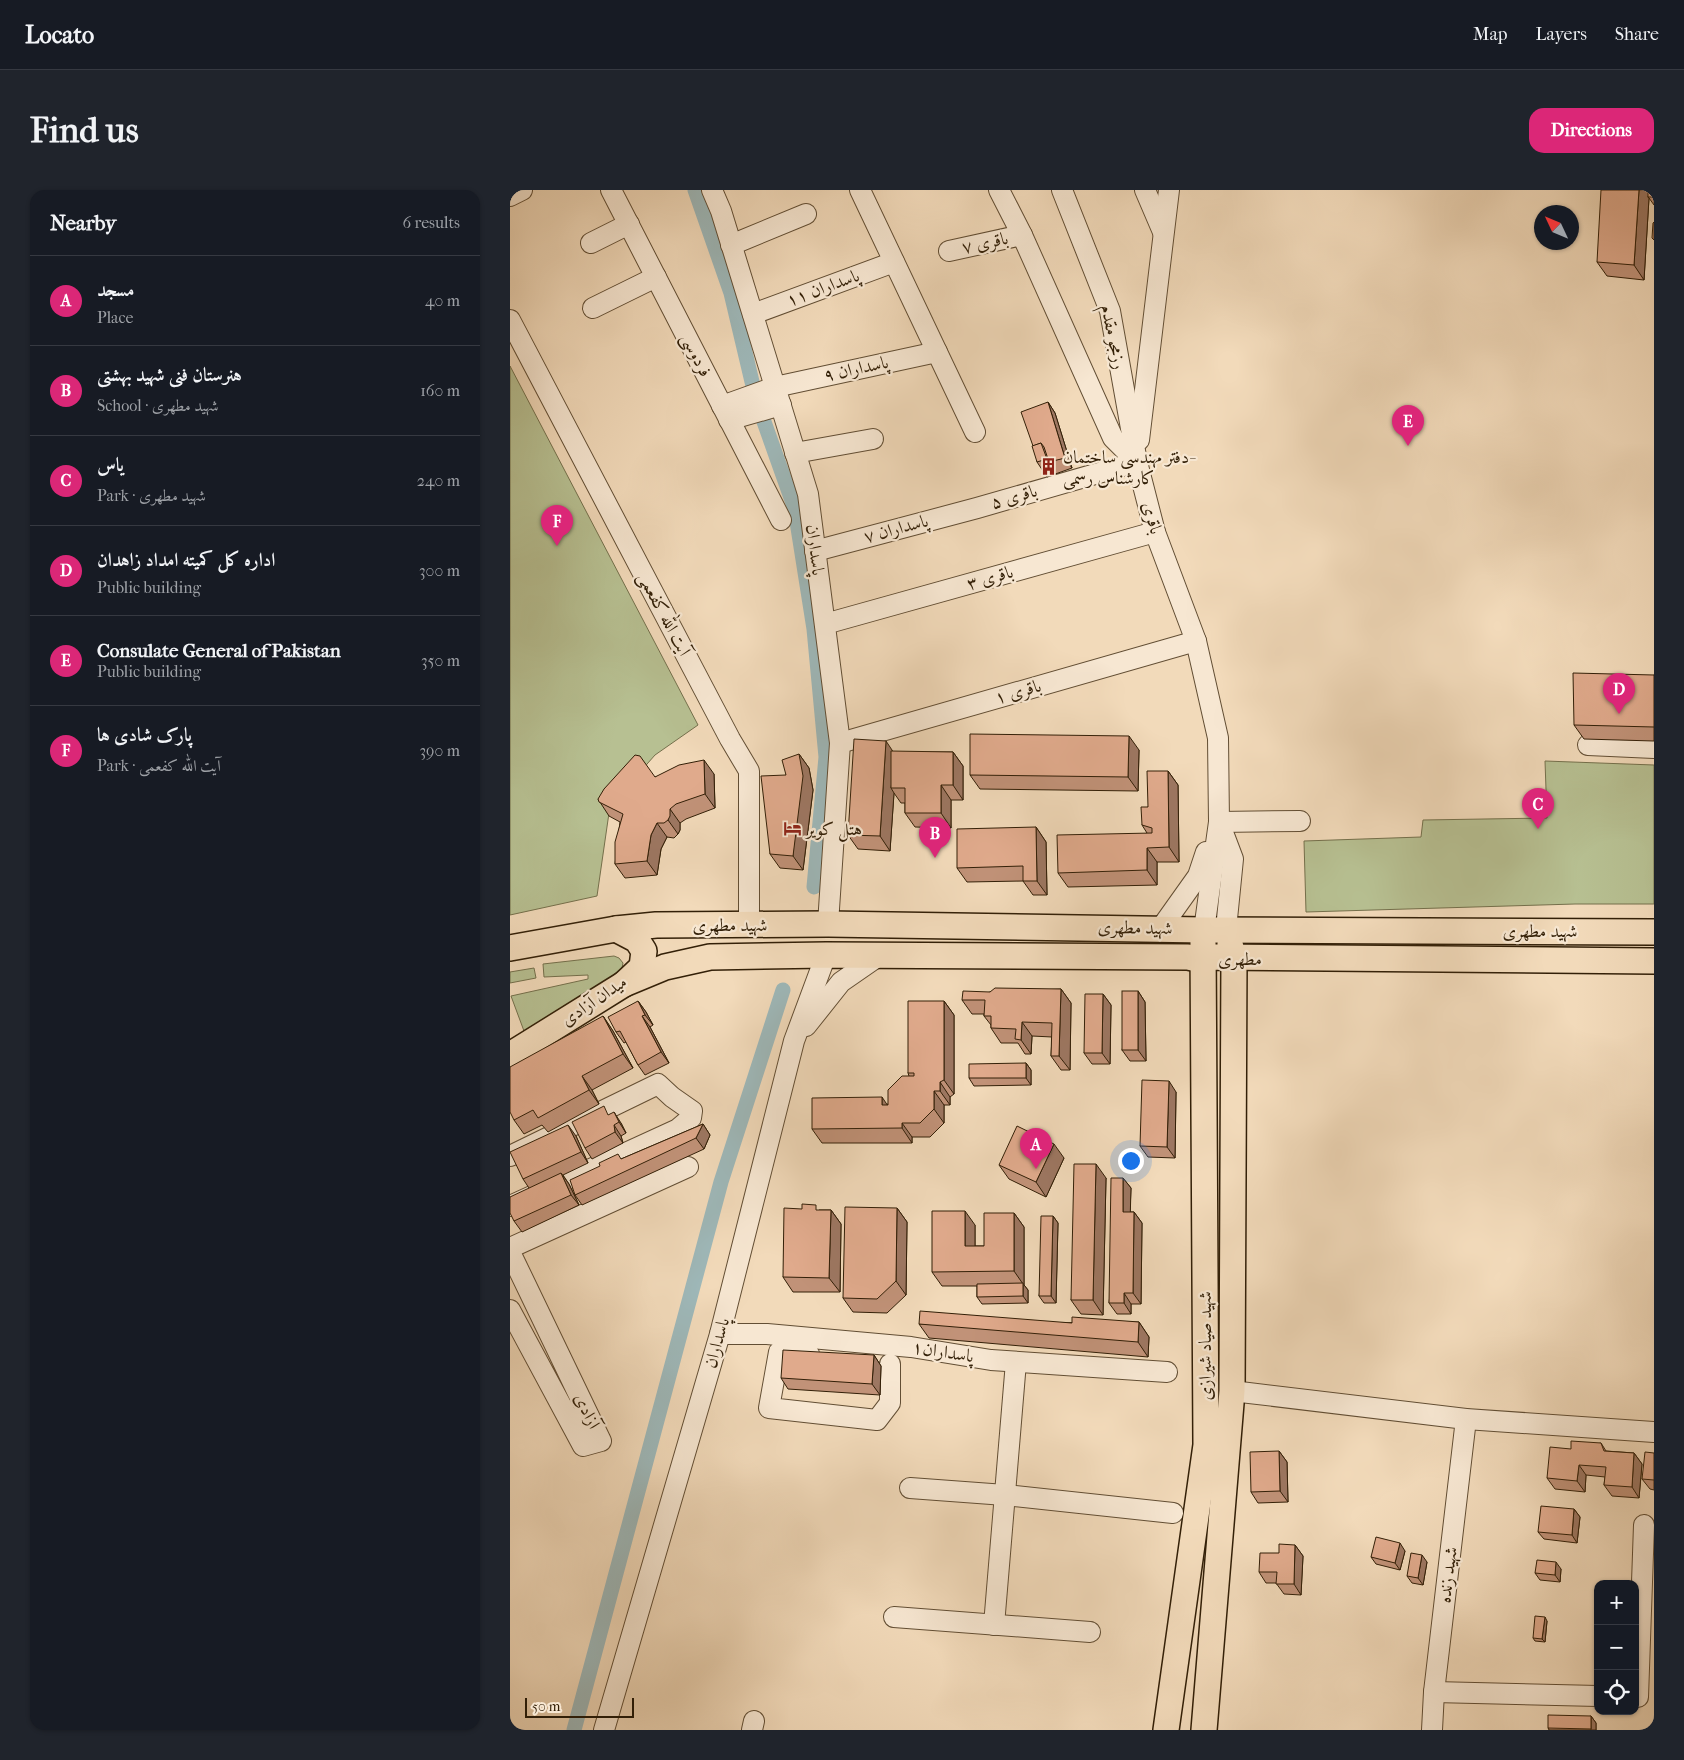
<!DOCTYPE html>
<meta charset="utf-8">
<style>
body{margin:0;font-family:"IM FELL French Canon",Amiri,serif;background:#20242c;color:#f1f3f6}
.controls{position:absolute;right:15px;bottom:15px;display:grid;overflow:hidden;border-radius:10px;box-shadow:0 1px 4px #0004}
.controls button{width:45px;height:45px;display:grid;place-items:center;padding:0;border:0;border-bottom:1px solid #363941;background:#171b24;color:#f1f3f6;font:25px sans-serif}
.compass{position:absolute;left:1024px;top:15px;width:45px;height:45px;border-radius:50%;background:#171b24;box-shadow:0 1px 4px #0004;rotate:314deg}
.scale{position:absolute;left:15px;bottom:12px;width:109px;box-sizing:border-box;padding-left:5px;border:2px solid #321f07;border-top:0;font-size:14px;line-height:18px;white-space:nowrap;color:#321f07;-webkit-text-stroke:4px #f7e7d2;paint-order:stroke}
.you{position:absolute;left:620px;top:970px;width:18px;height:18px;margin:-12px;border:4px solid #fff;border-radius:50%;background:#1a73e8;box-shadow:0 0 0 8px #1a73e833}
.badge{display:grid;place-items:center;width:32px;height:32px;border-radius:50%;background:#db2777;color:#fff;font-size:16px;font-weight:700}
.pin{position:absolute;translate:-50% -41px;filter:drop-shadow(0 1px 2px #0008)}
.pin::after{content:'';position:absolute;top:26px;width:18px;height:15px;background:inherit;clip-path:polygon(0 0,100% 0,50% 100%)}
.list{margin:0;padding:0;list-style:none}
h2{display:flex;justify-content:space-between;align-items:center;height:65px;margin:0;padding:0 20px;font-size:21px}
h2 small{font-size:16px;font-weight:400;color:#9ea1a6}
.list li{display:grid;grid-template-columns:32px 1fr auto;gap:15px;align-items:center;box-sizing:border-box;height:90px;padding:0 20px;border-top:1px solid #363941}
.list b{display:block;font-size:19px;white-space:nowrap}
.list p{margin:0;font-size:16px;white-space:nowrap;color:#9ea1a6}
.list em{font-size:16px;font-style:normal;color:#9ea1a6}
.icon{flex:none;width:28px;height:28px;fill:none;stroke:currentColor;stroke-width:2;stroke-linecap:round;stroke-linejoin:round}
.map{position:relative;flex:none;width:1144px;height:1540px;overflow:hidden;border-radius:15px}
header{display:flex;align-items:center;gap:30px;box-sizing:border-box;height:70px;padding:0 25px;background:#171b24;border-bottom:1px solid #363941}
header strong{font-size:24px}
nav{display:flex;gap:28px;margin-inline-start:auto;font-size:18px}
.intro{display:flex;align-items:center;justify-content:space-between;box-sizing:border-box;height:120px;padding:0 30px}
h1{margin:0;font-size:35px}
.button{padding:12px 22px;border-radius:15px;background:#db2777;color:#fff;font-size:18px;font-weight:700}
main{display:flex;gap:30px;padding:0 30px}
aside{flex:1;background:#171b24;border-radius:15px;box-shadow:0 1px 4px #0004}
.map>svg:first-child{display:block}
.green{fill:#b7c092;stroke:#74704c}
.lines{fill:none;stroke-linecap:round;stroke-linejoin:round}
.canal{stroke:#9eb8b9;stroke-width:15}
.minor-casing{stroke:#624e34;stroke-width:22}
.major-casing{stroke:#321f07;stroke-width:28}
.minor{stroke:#f7e7d2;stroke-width:20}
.major{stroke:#f2daba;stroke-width:25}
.wall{fill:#c19278;stroke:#321f07}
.shaded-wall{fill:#9d7762;stroke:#321f07}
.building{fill:#e0aa8c;stroke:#321f07}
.labels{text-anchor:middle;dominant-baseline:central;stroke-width:4.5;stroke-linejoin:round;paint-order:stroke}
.street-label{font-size:18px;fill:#321f07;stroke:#f7e7d2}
.poi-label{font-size:18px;fill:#321f07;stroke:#f7e7d2;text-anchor:start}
</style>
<header>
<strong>Locato</strong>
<nav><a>Map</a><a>Layers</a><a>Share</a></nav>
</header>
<div class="intro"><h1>Find us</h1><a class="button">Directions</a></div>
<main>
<aside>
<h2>Nearby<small>6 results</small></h2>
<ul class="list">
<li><span class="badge">A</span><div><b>مسجد</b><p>Place</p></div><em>40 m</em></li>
<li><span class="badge">B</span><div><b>هنرستان فنی شهید بهشتی</b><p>School · شهید مطهری</p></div><em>160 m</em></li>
<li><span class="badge">C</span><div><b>یاس</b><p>Park · شهید مطهری</p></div><em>240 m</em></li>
<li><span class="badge">D</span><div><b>اداره کل کمیته امداد زاهدان</b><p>Public building</p></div><em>300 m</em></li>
<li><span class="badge">E</span><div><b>Consulate General of Pakistan</b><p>Public building</p></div><em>350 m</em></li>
<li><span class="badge">F</span><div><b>پارک شادی ها</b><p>Park · آیت الله کفعمی</p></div><em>390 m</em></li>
</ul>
</aside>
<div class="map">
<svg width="1144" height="1540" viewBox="0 0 1144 1540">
<rect width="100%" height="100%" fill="#f2daba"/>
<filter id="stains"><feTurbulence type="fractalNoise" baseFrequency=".004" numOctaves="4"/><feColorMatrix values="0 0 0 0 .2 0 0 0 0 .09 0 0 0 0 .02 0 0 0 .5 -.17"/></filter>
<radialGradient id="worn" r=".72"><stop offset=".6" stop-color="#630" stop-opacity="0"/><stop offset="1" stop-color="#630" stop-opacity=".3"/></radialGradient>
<!-- green -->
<g class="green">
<polygon points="0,176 188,535 145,565 100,616 87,706 0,725"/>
<polygon points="1035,571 1144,575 1144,714 1065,714 796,722 794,651 911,647 913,630 1037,628"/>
<polygon points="104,766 109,768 113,773 112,778 107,784 14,841 1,806 78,789 78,785 34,787 33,774"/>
<polygon points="24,778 26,788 0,793 0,782"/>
</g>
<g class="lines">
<!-- canal -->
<g class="canal">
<polyline points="185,0 221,103 243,196"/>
<polyline points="247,212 285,319 304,439 316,567 304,697"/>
<polyline points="64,1540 211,992 273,800"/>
</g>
<defs>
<g id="minor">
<polyline points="101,0 271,330"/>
<polyline points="202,0 211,21 298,304 330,553 318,734"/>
<polyline points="350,0 465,242"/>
<polyline points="489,0 512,45 603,248 627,272"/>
<polyline points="552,0 600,121 627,272 645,342 686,451 708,548 709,632 723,669 716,739"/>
<polyline points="635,0 653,42"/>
<polyline points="0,6 12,0"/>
<polyline points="81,53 119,34"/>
<polyline points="221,55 296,24"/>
<polyline points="439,61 512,45"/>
<polyline points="83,118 146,87"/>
<polyline points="243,124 384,72"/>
<polyline points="0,130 220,549 239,581 239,735"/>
<polyline points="212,216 265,197 427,162"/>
<polyline points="219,230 271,215"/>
<polyline points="629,250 659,0"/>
<polyline points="285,263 363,249"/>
<polyline points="305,361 467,318 627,272"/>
<polyline points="315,434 645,342"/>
<polyline points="330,553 686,451"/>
<polyline points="1078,555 1144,558"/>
<polyline points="651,738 688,686 696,662"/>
<polyline points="694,740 709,632 790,631"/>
<polyline points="296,836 331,792 370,765"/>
<polyline points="0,966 148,894 162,907 182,921 181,928 168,939 0,1016"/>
<polyline points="0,1058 178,977"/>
<polyline points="0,1062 91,1251 73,1256 0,1120"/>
<polyline points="210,1144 257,1144 401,1157 481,1170 657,1182"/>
<polyline points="299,1164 269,1162 259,1218 367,1230 380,1213 380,1174"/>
<polyline points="722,1201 956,1229 1144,1242"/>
<polyline points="400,1298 495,1305 663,1323"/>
<polyline points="384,1427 580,1442"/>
<polyline points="484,1435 506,1172"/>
<polyline points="924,1502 1088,1506"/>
<polyline points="1128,1507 1134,1335"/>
<polyline points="94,1540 210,1144 284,851 316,765"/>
<polyline points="242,1540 244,1531"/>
<polyline points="922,1540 924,1502 956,1229"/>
</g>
<g id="major">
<polyline points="0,758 106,739 146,735 318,734 694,740 1144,742"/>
<polyline points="114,794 155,777 200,767 316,765 678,767 692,770 705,767 1144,771"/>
<polyline points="0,865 114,794 132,777 134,761 127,750 106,739"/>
<polyline points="656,1540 696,1255 693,753"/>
<polyline points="694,1540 722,1201 724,769 720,754"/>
</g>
</defs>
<!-- minor casing -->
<use href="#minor" class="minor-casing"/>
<!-- major casing -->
<use href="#major" class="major-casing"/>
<!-- minor -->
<use href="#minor" class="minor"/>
<!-- major -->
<use href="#major" class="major"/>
</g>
<!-- wall -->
<g class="wall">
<polygon points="1144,0 1144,15 1139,8 1134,90 1097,86 1087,72"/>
<polygon points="538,212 545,223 562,278 537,287 527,272"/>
<polygon points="1144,485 1144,551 1074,549 1064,535"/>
<polygon points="629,560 628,601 470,599 460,585"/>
<polygon points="383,562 443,562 453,576 453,610 441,610 441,638 405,637 395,623 395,613 391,613 384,603 380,661 348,659 338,645"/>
<polygon points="289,564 299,578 303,600 293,680 270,678 260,664 276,585"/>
<polygon points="658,581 668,595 669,672 647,672 647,695 558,697 548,683 637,643 632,635 638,617"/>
<polygon points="204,584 205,618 176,629 170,633 170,640 168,644 164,648 157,647 151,659 147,685 115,688 105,674 110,632 99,626 88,609 145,587"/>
<polygon points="526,637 536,652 537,705 523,705 513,691 457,692 447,678"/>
<polygon points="551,799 561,813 560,880 551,880 541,866 542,847 522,846 521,864 515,864 508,853 491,853 481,838 481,835 474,826 474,824 462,824 452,810 480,802"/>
<polygon points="628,801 635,812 636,871 620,871 612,860"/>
<polygon points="593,804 601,815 600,874 582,874 574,863"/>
<polygon points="128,811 136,822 143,835 140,837 159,873 135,885 128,875 116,852 114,853 106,842"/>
<polygon points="434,811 444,825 444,904 440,907 440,915 434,915 434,933 420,947 402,947 402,953 312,953 302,939 377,915 399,886 398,883"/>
<polygon points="93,826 103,841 123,878 82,900 89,914 38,942 32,935 14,944 4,930"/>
<polygon points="516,873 521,880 521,895 464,896 459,888"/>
<polygon points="666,902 665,968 638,967 630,956"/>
<polygon points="100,924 111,933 116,943 111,946 113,953 82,969 75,958"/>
<polygon points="193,934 200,945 194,959 72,1015 65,1005 111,969"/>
<polygon points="66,946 78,973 53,985 59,994 69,1015 12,1042 4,1031 19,998 13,989"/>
<polygon points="554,968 536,1007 499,989 489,975"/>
<polygon points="596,988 593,1125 571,1124 561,1110"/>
<polygon points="613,988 621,998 620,1022 624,1022 632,1033 631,1114 621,1114 621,1124 607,1124 599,1113"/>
<polygon points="387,1018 397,1032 396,1105 377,1123 343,1122 333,1108"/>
<polygon points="309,1020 321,1020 331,1034 330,1102 283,1102 273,1087"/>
<polygon points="504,1023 514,1037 514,1095 518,1100 518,1113 472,1114 467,1107 467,1096 432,1096 422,1082 465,1035 465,1056 474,1056"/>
<polygon points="543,1026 548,1033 546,1113 534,1113 529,1106"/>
<polygon points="629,1132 639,1147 638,1167 419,1148 409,1134"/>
<polygon points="364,1165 371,1176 370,1205 278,1199 271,1188"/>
<polygon points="1091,1253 1096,1261 1124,1263 1132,1274 1129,1308 1102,1306 1094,1295 1095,1287 1076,1285 1075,1302 1045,1299 1037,1288 1061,1259"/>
<polygon points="769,1261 777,1272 778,1312 748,1313 741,1302"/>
<polygon points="1144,1263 1144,1300 1140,1299 1132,1289"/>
<polygon points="1064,1319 1070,1327 1067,1353 1034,1349 1028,1342"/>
<polygon points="785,1355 793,1366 791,1405 774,1404 766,1393 756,1393 749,1382 769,1363"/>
<polygon points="895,1361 890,1380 866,1374 861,1367"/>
<polygon points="917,1372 913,1395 902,1393 897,1386"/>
<polygon points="1051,1379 1050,1392 1030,1390 1025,1383"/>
<polygon points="1037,1431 1035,1452 1025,1451 1023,1448"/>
<polygon points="1081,1526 1086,1533 1086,1540 1039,1540 1038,1538"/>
</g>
<!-- shaded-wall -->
<g class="shaded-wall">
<polygon points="1129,0 1140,0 1138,7 1139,8 1134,90 1124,75"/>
<polygon points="538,212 545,223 562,278 555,268"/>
<polygon points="619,546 629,560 628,601 618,587"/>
<polygon points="376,551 386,566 381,598 384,603 380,661 370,646"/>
<polygon points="443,562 453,576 453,610 443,595"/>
<polygon points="289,564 299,578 303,600 293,680 283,666"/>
<polygon points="194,570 204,584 205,618 195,604"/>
<polygon points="658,581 668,595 669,672 659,657"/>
<polygon points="431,595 441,610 441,638 431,623"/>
<polygon points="160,619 170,633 170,640 168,644 158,630"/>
<polygon points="147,633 157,647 151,659 147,685 137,671 141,645"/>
<polygon points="526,637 536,652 537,705 527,691"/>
<polygon points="637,658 647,672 647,695 637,680"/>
<polygon points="551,799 561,813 560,880 549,866"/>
<polygon points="628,801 635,812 636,871 628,860"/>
<polygon points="593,804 601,815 600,874 592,863"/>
<polygon points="128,811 136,822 143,835 135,825"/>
<polygon points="434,811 444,825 444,904 434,890"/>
<polygon points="93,826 103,841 123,878 113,864"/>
<polygon points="132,826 140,837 159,873 151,862"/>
<polygon points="512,832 522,846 521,864 511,850"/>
<polygon points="516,873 521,880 521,895 516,888"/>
<polygon points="72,886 82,900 89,914 79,900"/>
<polygon points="659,891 666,902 665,968 657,957"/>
<polygon points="430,892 440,907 440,915 430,901"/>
<polygon points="424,901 434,915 434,933 424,919"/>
<polygon points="372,907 382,922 372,915"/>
<polygon points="104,922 111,933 116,943 109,932"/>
<polygon points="392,933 402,947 402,953 392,938"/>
<polygon points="193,934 200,945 194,959 186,948"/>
<polygon points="58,935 66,946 78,973 71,962"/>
<polygon points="104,935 111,946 113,953 105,942"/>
<polygon points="544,954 554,968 536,1007 526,992"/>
<polygon points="586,974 596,988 593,1125 583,1110"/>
<polygon points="51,983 59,994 69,1015 61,1005"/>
<polygon points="613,988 621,998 620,1033 613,1022"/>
<polygon points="387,1018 397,1032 396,1105 386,1091"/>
<polygon points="321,1020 331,1034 330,1102 319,1088"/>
<polygon points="455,1021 465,1035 465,1071 455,1056"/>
<polygon points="624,1022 632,1033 631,1114 623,1103"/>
<polygon points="504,1023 514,1037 514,1095 518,1100 518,1113 513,1106 513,1094 504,1081"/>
<polygon points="543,1026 548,1033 546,1113 541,1106"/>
<polygon points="614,1103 621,1114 621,1124 614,1113"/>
<polygon points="629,1132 639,1147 638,1167 628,1152"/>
<polygon points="364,1165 371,1176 370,1205 362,1194"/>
<polygon points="769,1261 777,1272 778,1312 770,1301"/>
<polygon points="1124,1263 1132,1274 1129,1308 1122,1297"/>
<polygon points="1069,1275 1076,1285 1075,1302 1067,1291"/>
<polygon points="1064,1319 1070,1327 1067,1353 1062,1345"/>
<polygon points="890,1353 895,1361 890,1380 885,1373"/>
<polygon points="785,1355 793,1366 791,1405 784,1394"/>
<polygon points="912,1365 917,1372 913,1395 908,1388"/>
<polygon points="1046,1372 1051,1379 1050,1392 1045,1385"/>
<polygon points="1035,1427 1037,1431 1035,1452 1032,1449"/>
<polygon points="1081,1526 1086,1533 1086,1540 1081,1540"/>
</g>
<!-- building -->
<g class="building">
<polygon points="1091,0 1129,0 1124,75 1087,72"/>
<rect x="1138" y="0" width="6" height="7"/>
<polygon points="1144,32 1144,50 1142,48 1143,33"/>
<polygon points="538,212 555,268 539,272 534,257 531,253 523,256 511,222"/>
<polygon points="531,253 537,269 527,272 522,256"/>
<polygon points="1063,483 1144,485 1144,537 1064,535"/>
<polygon points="460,544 619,546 618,587 460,585"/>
<polygon points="344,549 376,551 370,646 338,645"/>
<polygon points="381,561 443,562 443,595 431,595 431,623 395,623 395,598 381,598"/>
<polygon points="289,564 293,586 283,666 260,664 251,586 276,585 272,570"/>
<polygon points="125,565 130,566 145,587 169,575 194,570 195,604 166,614 160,619 160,626 158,630 154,633 147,633 141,645 137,671 105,674 105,652 113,624 89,612 88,609 94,599"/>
<polygon points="637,581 658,581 659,657 637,658 637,680 548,683 547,645 642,643 642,638 632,635 631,617 638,617"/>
<polygon points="526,637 527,691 513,691 513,676 447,678 447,639"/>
<polygon points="485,798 551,799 549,866 541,866 542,833 512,832 511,850 505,849 506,839 481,838 481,826 474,826 475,810 452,810 453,801 480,802"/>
<rect x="612" y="801" width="16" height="59"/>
<polygon points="575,804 593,804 592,863 574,863"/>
<polygon points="128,811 135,825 132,826 151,862 128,875 110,841 106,842 98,827"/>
<polygon points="398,811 434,811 434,890 430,892 430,901 424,901 424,919 410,933 392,933 392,938 302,939 302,908 372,907 372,915 378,915 378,900 392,886 404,886 404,883 398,883"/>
<polygon points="93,826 113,864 72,886 79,900 28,928 23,920 4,930 0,922 0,877"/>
<polygon points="516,873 516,888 459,888 459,874"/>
<polygon points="632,890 659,891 657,957 630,956"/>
<polygon points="94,916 98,925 104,922 109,932 104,935 105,942 75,958 62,932"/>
<polygon points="193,934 186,948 65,1005 60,990 90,976 89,973 108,964 111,969"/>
<polygon points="58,935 71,962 13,989 0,962"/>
<polygon points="507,936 544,954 526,992 489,975"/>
<polygon points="564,974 586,974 583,1110 561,1110"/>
<polygon points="51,983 61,1005 4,1031 0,1023 0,1007"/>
<polygon points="601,988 613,988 613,1022 624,1022 623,1103 614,1103 614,1113 599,1113"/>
<polygon points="292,1014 306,1015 306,1020 321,1020 319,1088 273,1087 274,1018 292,1019"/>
<polygon points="335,1017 387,1018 386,1091 367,1109 333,1108"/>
<polygon points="422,1021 455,1021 455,1056 474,1056 474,1023 504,1023 504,1081 422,1082"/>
<polygon points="531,1026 543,1026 541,1106 529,1106"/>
<polygon points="513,1093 513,1106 467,1107 467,1094"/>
<polygon points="410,1121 562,1133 562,1127 629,1132 628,1152 409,1134"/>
<polygon points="273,1160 364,1165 362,1194 271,1188"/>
<polygon points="1061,1251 1091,1253 1094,1261 1124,1263 1122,1297 1094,1295 1096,1277 1069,1275 1067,1291 1037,1288 1040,1257 1061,1259"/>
<polygon points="769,1261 770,1301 741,1302 740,1262"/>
<polygon points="1135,1262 1144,1263 1144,1290 1132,1289"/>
<polygon points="1031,1316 1064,1319 1062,1345 1028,1342"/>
<polygon points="866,1347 890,1353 885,1373 861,1367"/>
<polygon points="769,1354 785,1355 784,1394 766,1394 767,1382 749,1382 750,1363 769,1363"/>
<polygon points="901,1363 912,1365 908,1388 897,1386"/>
<polygon points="1027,1370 1046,1372 1045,1385 1025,1383"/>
<polygon points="1025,1426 1035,1427 1032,1449 1023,1448"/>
<polygon points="1038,1525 1081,1526 1081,1539 1038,1538"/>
</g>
<!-- icons -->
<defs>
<symbol id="building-bare" viewBox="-9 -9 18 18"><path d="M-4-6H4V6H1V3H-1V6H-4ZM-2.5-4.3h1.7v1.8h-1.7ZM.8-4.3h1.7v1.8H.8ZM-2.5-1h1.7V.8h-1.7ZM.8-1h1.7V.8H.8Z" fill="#8f2418" stroke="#f7e7d2" stroke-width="2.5" paint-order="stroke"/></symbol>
<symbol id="hotel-bare" viewBox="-9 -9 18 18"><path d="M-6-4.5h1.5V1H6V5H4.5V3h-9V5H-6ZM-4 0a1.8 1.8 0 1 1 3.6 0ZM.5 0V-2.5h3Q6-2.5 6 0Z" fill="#8f2418" stroke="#f7e7d2" stroke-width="2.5" paint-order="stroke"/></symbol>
</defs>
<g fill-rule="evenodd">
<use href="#building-bare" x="526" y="264" width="25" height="25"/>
<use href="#hotel-bare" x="270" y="626" width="25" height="25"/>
</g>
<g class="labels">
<!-- street labels -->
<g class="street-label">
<text transform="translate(475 53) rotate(-12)">باقری ۷</text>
<text transform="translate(313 98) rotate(-20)">پاسداران ۱۱</text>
<text transform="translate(603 147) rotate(78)">رزمجو مقدم</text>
<text transform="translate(186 165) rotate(63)">فردوسی</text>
<text transform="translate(346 179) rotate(-12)">پاسداران ۹</text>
<text transform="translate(504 307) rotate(-16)">باقری ۵</text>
<text transform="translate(642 328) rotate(74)">باقری</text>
<text transform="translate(386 339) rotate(-15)">پاسداران ۷</text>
<text transform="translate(305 360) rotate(83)">پاسداران</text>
<text transform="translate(480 388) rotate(-16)">باقری ۳</text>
<text transform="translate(154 424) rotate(62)">آیت الله کفعمی</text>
<text transform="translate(508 502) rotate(-16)">باقری ۱</text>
<text x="220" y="735">شهید مطهری</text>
<text transform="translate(625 738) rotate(1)">شهید مطهری</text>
<text x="1030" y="741">شهید مطهری</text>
<text x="730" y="769">مطهری</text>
<text transform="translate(84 811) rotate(-34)">میدان آزادی</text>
<text transform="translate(207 1153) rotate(-74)">پاسداران</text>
<text transform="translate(695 1156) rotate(-90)">شهید صیاد شیرازی</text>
<text transform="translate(433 1162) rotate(9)">پاسداران۱</text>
<text transform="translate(77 1221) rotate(64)">آزادی</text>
<text transform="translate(938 1385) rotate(-83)">شهید زنده</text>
</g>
<!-- poi labels -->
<g class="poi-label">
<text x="553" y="267">دفتر مهندسی ساختمان-<tspan x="553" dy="21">کارشناس رسمی</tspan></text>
<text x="296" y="639">هتل کویر</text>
</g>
</g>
<rect width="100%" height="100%" filter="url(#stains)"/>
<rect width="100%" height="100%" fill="url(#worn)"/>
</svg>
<div class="controls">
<button>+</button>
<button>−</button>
<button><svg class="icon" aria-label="locate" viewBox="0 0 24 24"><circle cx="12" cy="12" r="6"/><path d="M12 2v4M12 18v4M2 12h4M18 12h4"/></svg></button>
</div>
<svg class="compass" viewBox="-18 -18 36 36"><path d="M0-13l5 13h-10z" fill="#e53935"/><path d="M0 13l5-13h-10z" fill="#9ea1a6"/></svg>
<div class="scale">50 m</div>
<div class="you"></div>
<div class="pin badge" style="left:526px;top:979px">A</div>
<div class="pin badge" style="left:425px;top:668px">B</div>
<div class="pin badge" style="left:1028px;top:639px">C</div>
<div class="pin badge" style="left:1109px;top:524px">D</div>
<div class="pin badge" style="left:898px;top:256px">E</div>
<div class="pin badge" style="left:47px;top:356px">F</div>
</div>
</main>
